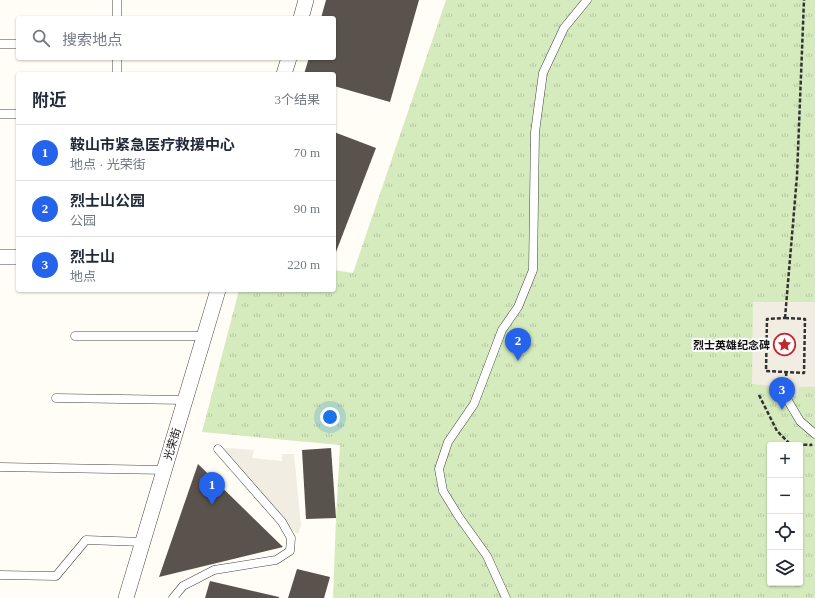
<!DOCTYPE html>
<html lang="zh">
<meta charset="utf-8">
<style>
body{margin:0;font-family:"Times New Roman","Noto Sans SC",serif;background:#f2f2f3;color:#1f2937}
.controls{position:absolute;right:12px;bottom:12px;display:grid;overflow:hidden;border-radius:4px;box-shadow:0 1px 3px #0004}
.controls button{width:36px;height:36px;display:grid;place-items:center;padding:0;border:0;border-bottom:1px solid #e0e1e3;background:#fff;color:#1f2937;font:20px sans-serif}
.you{position:absolute;left:330px;top:417px;width:14px;height:14px;margin:-10px;border:3px solid #fff;border-radius:50%;background:#1a73e8;box-shadow:0 0 0 6px #1a73e833}
.badge{display:grid;place-items:center;width:26px;height:26px;border-radius:50%;background:#2563eb;color:#fff;font-size:13px;font-weight:700}
.pin{position:absolute;translate:-50% -33px;filter:drop-shadow(0 1px 2px #0008)}
.pin::after{content:'';position:absolute;top:21px;width:14px;height:12px;background:inherit;clip-path:polygon(0 0,100% 0,50% 100%)}
.list{margin:0;padding:0;list-style:none}
h2{display:flex;justify-content:space-between;align-items:center;height:52px;margin:0;padding:0 16px;font-size:17px}
h2 small{font-size:13px;font-weight:400;color:#747a83}
.list li{display:grid;grid-template-columns:26px 1fr auto;gap:12px;align-items:center;box-sizing:border-box;height:56px;padding:0 16px;border-top:1px solid #e0e1e3}
.list b{display:block;font-size:15px;white-space:nowrap}
.list p{margin:0;font-size:13px;white-space:nowrap;color:#747a83}
.list em{font-size:13px;font-style:normal;color:#747a83}
.icon{flex:none;width:22px;height:22px;fill:none;stroke:currentColor;stroke-width:2;stroke-linecap:round;stroke-linejoin:round}
.map{position:relative;flex:none;width:815px;height:598px;overflow:hidden}
.search{position:absolute;background:#fff;box-shadow:0 1px 3px #0004;left:16px;top:16px;width:320px;height:44px;display:flex;align-items:center;gap:10px;box-sizing:border-box;padding:0 14px;border-radius:4px;color:#747a83;font-size:15px}
.panel{position:absolute;background:#fff;box-shadow:0 1px 3px #0004;left:16px;top:72px;width:320px;height:220px;border-radius:4px}
.map>svg:first-child{display:block}
.park{fill:url(#park-tufts);fill-rule:evenodd}
.plaza{fill:#f1ede2}
.building{fill:#5a524d}
.lines{fill:none;stroke-linecap:round;stroke-linejoin:round}
.lane-casing{stroke:#444;stroke-width:9}
.street-casing{stroke:#444;stroke-width:16}
.path{stroke:#333;stroke-width:2.5;stroke-dasharray:4 2;stroke-linecap:butt}
.lane{stroke:#fff;stroke-width:8}
.street{stroke:#fff;stroke-width:15}
.labels{text-anchor:middle;dominant-baseline:central;stroke-width:4;stroke-linejoin:round;paint-order:stroke}
.poi-label{font-size:11px;font-weight:bold;fill:#111;stroke:#fff;text-anchor:end}
.street-label{font-size:11px;fill:#111;stroke:#fff}
</style>
<div class="map">
<svg width="815" height="598" viewBox="0 0 815 598">
<defs>
<pattern id="park-tufts" width="24" height="20" patternUnits="userSpaceOnUse"><rect width="24" height="20" fill="#d5ebbd"/><path d="M3 7l-1-3M5 7V3M7 7l1-3M15 17l-1-3M17 17v-4M19 17l1-3" fill="none" stroke="#b6c8a1"/></pattern>
</defs>
<rect width="100%" height="100%" fill="#fffdf5"/>
<!-- park -->
<path class="park" d="M446,0H815V598H333L336,518L340,445L202,432L239,290H334V270L353,273ZM770,445H800V583H770Z"/>
<!-- plaza -->
<g class="plaza">
<polygon points="753,302 815,302 815,387 799,387 798,396 775,395 774,386 752,384"/>
<polygon points="228,448 254,450 252,458 282,461 282,454 294,454 301,525 298,534 282,522 218,449"/>
</g>
<!-- building -->
<g class="building">
<polygon points="326,0 419,0 390,102 334,86 334,74 304,74 309,58 334,58 334,18 321,18"/>
<polygon points="334,132 376,148 336,252 334,251"/>
<polygon points="331,448 336,518 306,519 302,450"/>
<polygon points="198,464 283,547 159,577"/>
<polygon points="297,569 330,577 324,598 288,598"/>
<polygon points="210,581 279,597 279,598 205,598"/>
</g>
<g class="lines">
<defs>
<g id="lane">
<polyline points="117,18 117,0"/>
<polyline points="0,44 18,44"/>
<polyline points="117,74 117,58"/>
<polyline points="0,114 18,114"/>
<polyline points="75,336 205,336"/>
<polyline points="56,398 185,400"/>
<polyline points="787,399 800,421 815,434"/>
<polyline points="0,467 165,470"/>
<polyline points="0,575 56,576 86,540 143,542"/>
<polyline points="173,598 183,586 214,570 276,560 290,551 291,538 282,522 218,449"/>
<polyline points="506,598 487,556 459,517 443,491 439,469 448,442 474,404 502,330 518,307 533,270 535,132 543,73 564,28 587,0"/>
</g>
<g id="street">
<polyline points="301,18 306,0"/>
<polyline points="284,74 289,58"/>
<polyline points="0,257 18,257"/>
<polyline points="126,598 218,290"/>
</g>
</defs>
<!-- lane casing -->
<use href="#lane" class="lane-casing"/>
<!-- street casing -->
<use href="#street" class="street-casing"/>
<!-- path -->
<g class="path">
<polyline points="785,318 797,176 804,0"/>
<polygon points="785,318 805,319 804,373 766,371 767,319"/>
<polyline points="786,372 787,389"/>
<polyline points="759,395 777,431 790,444 811,445 812,444"/>
</g>
<!-- lane -->
<use href="#lane" class="lane"/>
<!-- street -->
<use href="#street" class="street"/>
</g>
<!-- icons -->
<defs>
<symbol id="sight-ring" viewBox="-11 -11 22 22"><circle r="9.5" fill="#fff" stroke="#c4262e" stroke-width="1.5"/><path d="M0-6L1.8-2.2L6-1.7L2.9 1.2L3.7 5.4L0 3.3L-3.7 5.4L-2.9 1.2L-6-1.7L-1.8-2.2Z" fill="#c4262e"/></symbol>
</defs>
<g fill-rule="evenodd">
<use href="#sight-ring" x="772" y="332" width="25" height="25"/>
</g>
<g class="labels">
<!-- poi labels -->
<g class="poi-label">
<text x="770" y="345">烈士英雄纪念碑</text>
</g>
<!-- street labels -->
<g class="street-label">
<text transform="translate(172 444) rotate(-73)">光荣街</text>
</g>
</g>
</svg>
<div class="controls">
<button>+</button>
<button>−</button>
<button><svg class="icon" aria-label="locate" viewBox="0 0 24 24"><circle cx="12" cy="12" r="6"/><path d="M12 2v4M12 18v4M2 12h4M18 12h4"/></svg></button>
<button><svg class="icon" aria-label="layers" viewBox="0 0 24 24"><path d="M12 4l9 5-9 5-9-5zM3 14l9 5 9-5"/></svg></button>
</div>
<div class="you"></div>
<div class="pin badge" style="left:212px;top:505px">1</div>
<div class="pin badge" style="left:518px;top:361px">2</div>
<div class="pin badge" style="left:782px;top:410px">3</div>
<div class="search"><svg class="icon" aria-label="search" viewBox="0 0 24 24"><circle cx="10" cy="10" r="6"/><path d="M15 15l6 6"/></svg>搜索地点</div>
<section class="panel">
<h2>附近<small>3个结果</small></h2>
<ul class="list">
<li><span class="badge">1</span><div><b>鞍山市紧急医疗救援中心</b><p>地点 · 光荣街</p></div><em>70 m</em></li>
<li><span class="badge">2</span><div><b>烈士山公园</b><p>公园</p></div><em>90 m</em></li>
<li><span class="badge">3</span><div><b>烈士山</b><p>地点</p></div><em>220 m</em></li>
</ul>
</section>
</div>
